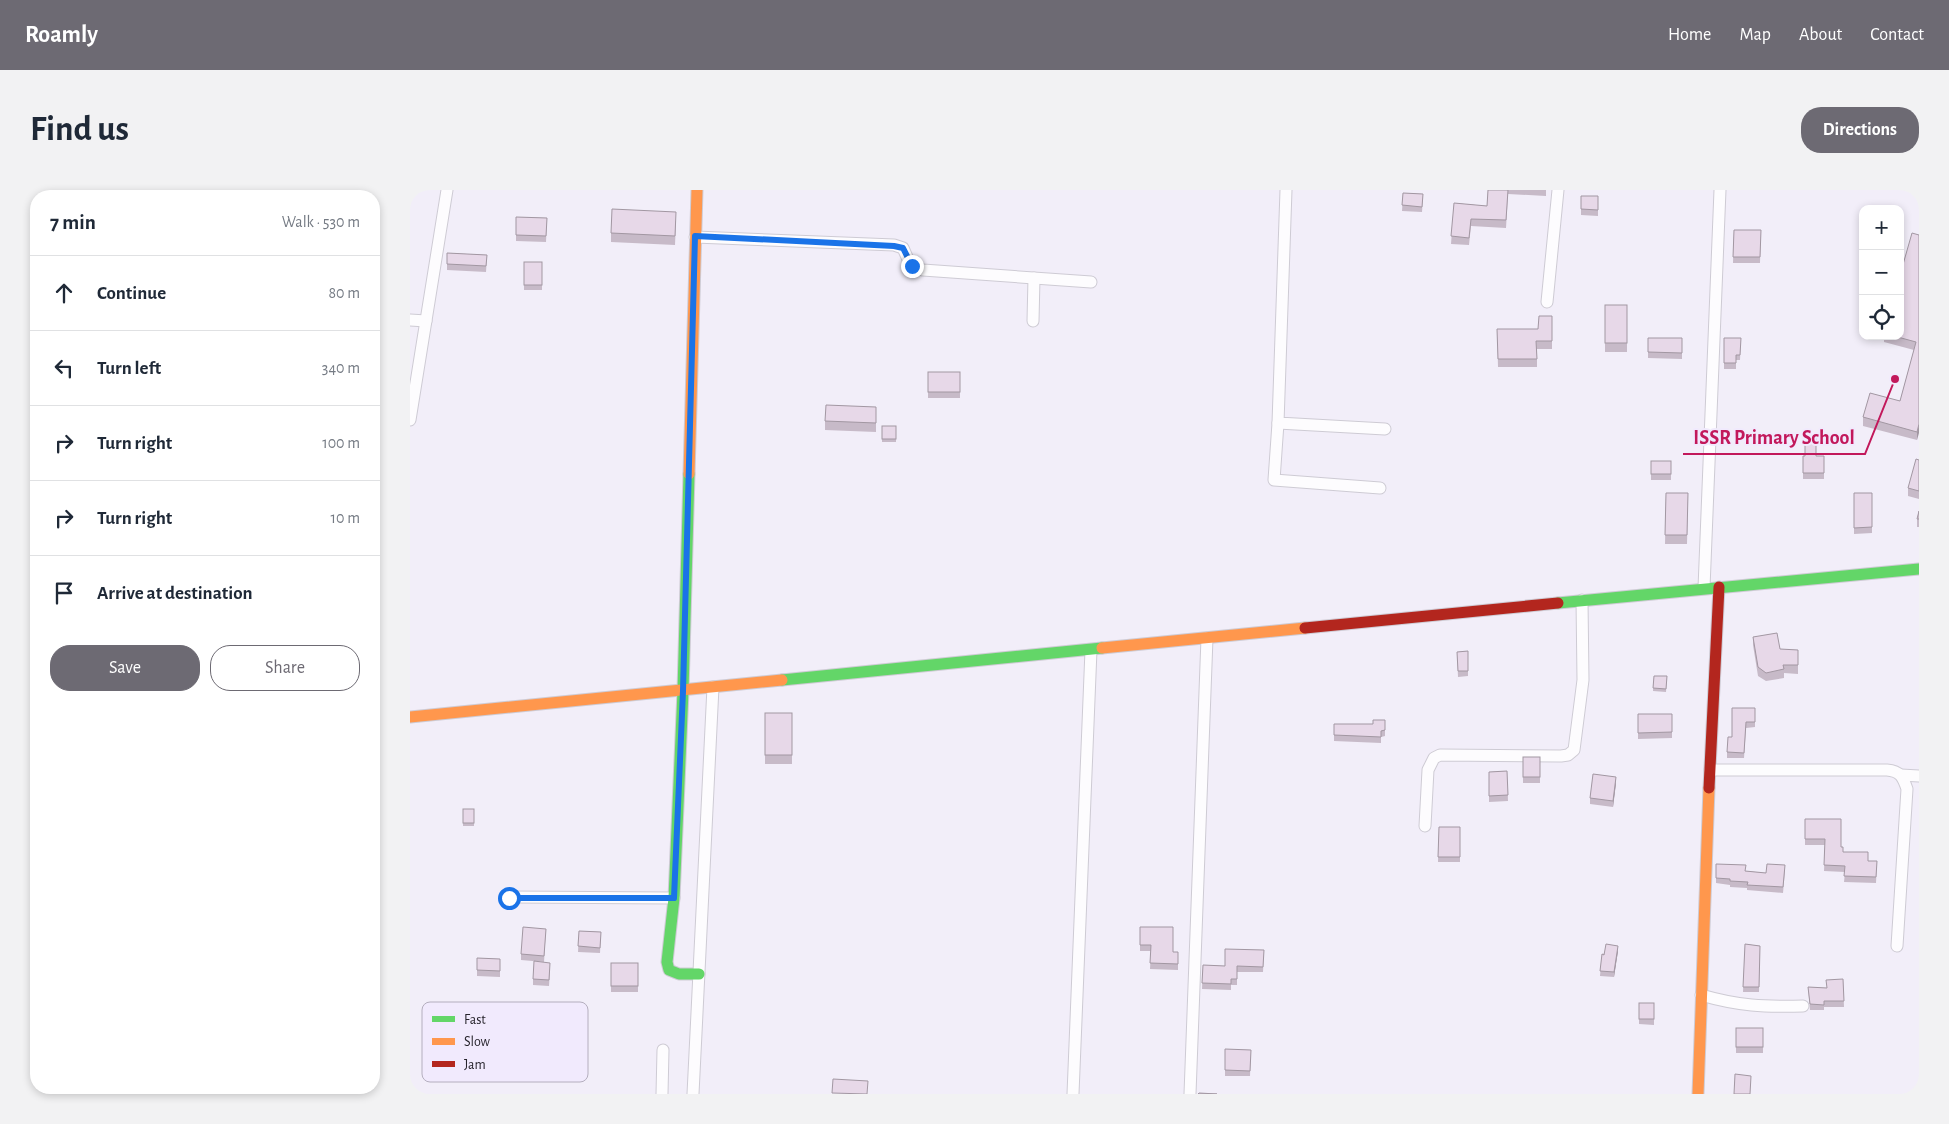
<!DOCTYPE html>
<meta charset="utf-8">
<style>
body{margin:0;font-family:"Alegreya Sans",sans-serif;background:#f2f2f3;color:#1f2937}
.controls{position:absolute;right:15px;top:15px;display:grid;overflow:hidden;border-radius:10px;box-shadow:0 2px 8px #0003}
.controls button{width:45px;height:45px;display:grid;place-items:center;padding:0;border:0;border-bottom:1px solid #e0e1e3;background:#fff;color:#1f2937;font:25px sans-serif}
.stop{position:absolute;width:15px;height:15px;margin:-11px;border:4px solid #1a73e8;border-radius:50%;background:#fff}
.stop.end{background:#1a73e8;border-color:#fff;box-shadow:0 1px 5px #0008}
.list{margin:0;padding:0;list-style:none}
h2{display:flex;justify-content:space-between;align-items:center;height:65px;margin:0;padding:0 20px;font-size:21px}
h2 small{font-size:16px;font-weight:400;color:#747a83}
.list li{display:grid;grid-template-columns:32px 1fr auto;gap:15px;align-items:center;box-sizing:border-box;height:75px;padding:0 20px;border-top:1px solid #e0e1e3}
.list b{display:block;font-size:19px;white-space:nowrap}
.list em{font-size:16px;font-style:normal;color:#747a83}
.actions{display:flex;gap:10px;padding:15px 20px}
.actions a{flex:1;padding:11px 0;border:1px solid #6d6a73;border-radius:20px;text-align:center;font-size:18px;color:#6d6a73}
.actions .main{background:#6d6a73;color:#fff}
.icon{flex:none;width:28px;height:28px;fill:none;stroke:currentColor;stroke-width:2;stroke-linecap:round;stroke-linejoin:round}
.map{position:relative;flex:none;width:1509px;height:904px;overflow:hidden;border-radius:20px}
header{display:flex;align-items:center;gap:30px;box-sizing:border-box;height:70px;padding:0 25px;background:#6d6a73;color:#fff}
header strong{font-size:24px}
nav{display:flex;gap:28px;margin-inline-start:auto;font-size:18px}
.intro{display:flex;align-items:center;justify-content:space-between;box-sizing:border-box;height:120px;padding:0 30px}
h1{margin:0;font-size:35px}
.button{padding:12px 22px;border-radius:20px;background:#6d6a73;color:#fff;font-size:18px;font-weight:700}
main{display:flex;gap:30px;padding:0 30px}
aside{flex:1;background:#fff;border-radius:20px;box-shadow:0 2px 8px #0003}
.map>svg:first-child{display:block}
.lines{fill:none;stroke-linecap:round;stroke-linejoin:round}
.street-casing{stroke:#cecbd4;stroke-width:13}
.fast-casing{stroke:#cecbd4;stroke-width:13}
.slow-casing{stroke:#cecbd4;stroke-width:13}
.jam-casing{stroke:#cecbd4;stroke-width:13}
.street{stroke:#fdfcfe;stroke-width:11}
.fast{stroke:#63d668;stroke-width:11}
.slow{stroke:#ff974d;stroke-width:11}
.jam{stroke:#b3261e;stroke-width:11}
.wall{fill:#c7bac8}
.shaded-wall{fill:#a297a2}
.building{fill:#e7d8e8;stroke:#a297a2}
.route{stroke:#1a73e8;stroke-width:6}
.key{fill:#f1eafd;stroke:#b4aebe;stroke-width:1}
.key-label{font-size:14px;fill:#26232b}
.leader{fill:none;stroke:#c2185b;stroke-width:2}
.callout-dot{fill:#c2185b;stroke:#f1eafd;stroke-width:2}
.callout-label{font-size:20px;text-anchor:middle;font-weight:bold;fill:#c2185b;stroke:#f1eafd;stroke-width:4;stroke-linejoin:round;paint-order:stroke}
</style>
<header>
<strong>Roamly</strong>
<nav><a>Home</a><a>Map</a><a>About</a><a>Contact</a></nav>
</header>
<div class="intro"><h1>Find us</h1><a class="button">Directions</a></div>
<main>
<aside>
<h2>7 min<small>Walk · 530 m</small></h2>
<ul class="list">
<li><svg class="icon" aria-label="ahead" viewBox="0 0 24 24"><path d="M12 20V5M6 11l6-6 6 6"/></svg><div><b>Continue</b></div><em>80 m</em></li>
<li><svg class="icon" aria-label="left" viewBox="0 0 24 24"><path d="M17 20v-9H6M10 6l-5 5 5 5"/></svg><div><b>Turn left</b></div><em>340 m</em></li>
<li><svg class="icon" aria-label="right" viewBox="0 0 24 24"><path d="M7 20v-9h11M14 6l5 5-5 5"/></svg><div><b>Turn right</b></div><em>100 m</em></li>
<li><svg class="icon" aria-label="right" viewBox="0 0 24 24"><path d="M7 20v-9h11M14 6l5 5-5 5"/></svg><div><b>Turn right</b></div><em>10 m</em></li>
<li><svg class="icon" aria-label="arrive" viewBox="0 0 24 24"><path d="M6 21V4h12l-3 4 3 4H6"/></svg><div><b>Arrive at destination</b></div></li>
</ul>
<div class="actions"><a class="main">Save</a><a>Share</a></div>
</aside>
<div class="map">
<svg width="1509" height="904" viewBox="0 0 1509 904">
<rect width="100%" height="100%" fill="#f2eef9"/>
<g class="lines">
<defs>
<g id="street">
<polyline points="876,0 868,233 975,239"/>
<polyline points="285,47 484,55 493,58 501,76 513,80 681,92"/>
<polyline points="1137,112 1148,0"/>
<polyline points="0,130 16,131"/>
<polyline points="623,131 624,88"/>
<polyline points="0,230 37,0"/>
<polyline points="868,233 864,290 970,298"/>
<polyline points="1294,398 1310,0"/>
<path d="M1300,580H1477C1490,581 1493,587 1497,599L1487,756"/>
<polyline points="1491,585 1509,586"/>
<polyline points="1015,636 1018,580 1024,568 1030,565 1151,566 1158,565 1164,560 1173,490 1172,410"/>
<polyline points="99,707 264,708"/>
<path d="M1291,805C1329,816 1354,817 1393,816"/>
<polyline points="252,904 253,860"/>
<polyline points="283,904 303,497"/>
<polyline points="663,904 681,460"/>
<polyline points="780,904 797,448"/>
</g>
<g id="fast">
<polyline points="279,284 273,501 264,708 257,772 259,780 269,784 289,784"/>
<polyline points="1148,413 1509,379"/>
<polyline points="372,490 692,458"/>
</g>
<g id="slow">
<polyline points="279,284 287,0"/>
<polyline points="692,458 895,438"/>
<polyline points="0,527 372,490"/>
<polyline points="1288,904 1299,598"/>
</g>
<g id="jam">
<polyline points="895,438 1148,413"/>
<polyline points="1299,598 1309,397"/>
</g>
</defs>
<!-- street casing -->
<use href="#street" class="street-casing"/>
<!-- fast casing -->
<use href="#fast" class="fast-casing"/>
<!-- slow casing -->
<use href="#slow" class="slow-casing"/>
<!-- jam casing -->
<use href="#jam" class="jam-casing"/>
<!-- street -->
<use href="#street" class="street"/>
<!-- fast -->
<use href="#fast" class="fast"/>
<!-- slow -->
<use href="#slow" class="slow"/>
<!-- jam -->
<use href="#jam" class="jam"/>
</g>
<!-- wall -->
<g class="wall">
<polygon points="1078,0 1136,0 1136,6 1098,4 1096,38 1061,36 1059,55 1041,54 1044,13 1077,16"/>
<polygon points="993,3 1013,4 1012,22 992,21"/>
<polygon points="1171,6 1188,6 1188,26 1171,25"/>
<polygon points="106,27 137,28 136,52 106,51"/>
<polygon points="266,31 265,55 201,52 201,43"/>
<polygon points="1324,40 1351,40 1350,73 1323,73"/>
<polygon points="1509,45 1507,250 1453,236 1453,227 1490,211 1504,160 1474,152 1474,146 1490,146"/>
<polygon points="37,63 77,65 76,82 37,80"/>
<rect x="114" y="72" width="18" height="28"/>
<rect x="1195" y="115" width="22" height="47"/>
<polygon points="1142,126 1142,159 1127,159 1127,177 1088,177 1087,139 1128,139"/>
<polygon points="1238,148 1272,148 1272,169 1238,168"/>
<polygon points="1314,148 1331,148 1330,170 1326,170 1326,179 1314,179"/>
<rect x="518" y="182" width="32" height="26"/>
<polygon points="466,217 466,242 415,240 415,231"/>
<rect x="472" y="236" width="14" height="16"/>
<rect x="1393" y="266" width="21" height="23"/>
<polygon points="1509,270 1509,309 1498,306 1498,298"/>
<rect x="1241" y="271" width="20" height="19"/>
<polygon points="1256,303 1278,303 1277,354 1255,354"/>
<polygon points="1444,303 1462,303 1462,343 1444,344"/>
<polygon points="1509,321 1509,337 1507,337 1507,329"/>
<polygon points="1343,447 1370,459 1388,460 1388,484 1374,483 1374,488 1356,491 1348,486 1343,455"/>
<polygon points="1058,461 1058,486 1048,487 1047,462"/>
<polygon points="1244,486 1257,486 1256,502 1243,501"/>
<polygon points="1345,518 1345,537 1336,538 1334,568 1317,568 1317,562 1322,547"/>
<rect x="355" y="523" width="27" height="51"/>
<polygon points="1228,524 1262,524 1262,548 1228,549"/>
<polygon points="975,530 975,546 971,547 971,553 924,551 924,534 963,534"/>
<rect x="1113" y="567" width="17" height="26"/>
<polygon points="1097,581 1098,611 1079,612 1079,582"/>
<polygon points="1206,593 1203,617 1180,614 1180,608"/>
<rect x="53" y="619" width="11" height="17"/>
<polygon points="1395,629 1431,657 1433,662 1458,671 1467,671 1466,693 1434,692 1435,682 1414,681 1415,655 1395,655"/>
<polygon points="1029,637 1050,637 1050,672 1028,672"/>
<polygon points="1306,674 1336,681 1356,683 1375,680 1373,703 1337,700 1337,698 1320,697 1320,695 1306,693"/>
<polygon points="730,737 763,762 768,762 768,780 740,779 741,761 730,761"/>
<polygon points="136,739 134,772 111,770 111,764"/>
<polygon points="169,741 191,742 190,763 168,762"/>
<polygon points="1335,754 1350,756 1349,802 1333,802"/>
<polygon points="854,760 853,782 827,782 827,795 821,795 821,800 792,799 793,775 815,776"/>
<polygon points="1208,761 1204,787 1190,786 1192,764"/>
<polygon points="67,768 90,769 90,787 67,786"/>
<rect x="201" y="773" width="27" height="29"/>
<polygon points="140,779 139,796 123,795 123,789"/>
<polygon points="1433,789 1434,817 1414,817 1414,820 1400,820 1398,797 1417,798"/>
<polygon points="1229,813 1244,813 1244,835 1229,834"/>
<rect x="1326" y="838" width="27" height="25"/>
<polygon points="815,859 841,860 840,886 815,886"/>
</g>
<!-- shaded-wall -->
<g class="shaded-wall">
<polygon points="1509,234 1509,243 1507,250 1507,242"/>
<polygon points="1206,587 1206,593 1203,617 1203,611"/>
<polygon points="1208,756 1208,761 1204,787 1204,782"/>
</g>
<!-- building -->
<g class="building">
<polygon points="1078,0 1098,0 1096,30 1061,29 1059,48 1041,46 1044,13 1077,16"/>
<polygon points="993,3 1013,4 1012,17 992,15"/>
<polygon points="1171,6 1188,6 1188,20 1171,19"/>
<polygon points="202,19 266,22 265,46 201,43"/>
<polygon points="106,27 137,28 136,46 106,45"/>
<polygon points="1324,40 1351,40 1350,67 1323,67"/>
<polygon points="1502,43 1509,45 1509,234 1507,242 1453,227 1460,203 1490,211 1506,152 1484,146 1490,146 1490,85"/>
<polygon points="37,63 77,65 76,76 37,74"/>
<rect x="114" y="72" width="18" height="23"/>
<rect x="1195" y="115" width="22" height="38"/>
<polygon points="1129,126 1142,126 1142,151 1126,151 1127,169 1088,169 1087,139 1128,139"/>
<polygon points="1238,148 1272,148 1272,163 1238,162"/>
<polygon points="1314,148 1331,148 1330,165 1326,165 1326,173 1314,173"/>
<rect x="518" y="182" width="32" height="20"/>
<polygon points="416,215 466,217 466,233 415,231"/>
<rect x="472" y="236" width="14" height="13"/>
<polygon points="1395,245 1406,245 1406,266 1414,266 1414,283 1393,283 1393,266 1395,266"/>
<polygon points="1506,269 1509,270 1509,301 1498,298"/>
<rect x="1241" y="271" width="20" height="13"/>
<polygon points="1256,303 1278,303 1277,345 1255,345"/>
<polygon points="1444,303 1462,303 1462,337 1444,338"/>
<polygon points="1509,321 1509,329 1507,329"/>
<polygon points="1367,443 1370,459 1388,460 1388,475 1373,475 1374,479 1356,483 1348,477 1343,447"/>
<polygon points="1058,461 1058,481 1048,481 1047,462"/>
<polygon points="1244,486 1257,486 1256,499 1243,498"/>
<polygon points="1322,518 1345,518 1345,532 1336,532 1334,563 1317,562 1318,547 1322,547"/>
<rect x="355" y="523" width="27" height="42"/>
<polygon points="1228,524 1262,524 1262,542 1228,543"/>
<polygon points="963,530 975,530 975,540 971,541 971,547 924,545 924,534 963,534"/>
<rect x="1113" y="567" width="17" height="20"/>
<polygon points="1097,581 1098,605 1079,606 1079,582"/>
<polygon points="1183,584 1206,587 1203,611 1180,608"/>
<rect x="53" y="619" width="11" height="14"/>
<polygon points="1395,629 1431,629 1431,657 1433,657 1433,662 1458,662 1458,671 1467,671 1466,687 1434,686 1435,676 1414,675 1415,649 1395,649"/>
<polygon points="1029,637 1050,637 1050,667 1028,667"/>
<polygon points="1306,674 1336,675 1335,681 1356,683 1357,674 1375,675 1373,697 1337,695 1338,692 1320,691 1320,689 1306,688"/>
<polygon points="113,737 136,739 134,766 111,764"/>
<polygon points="730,737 763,737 763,762 768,762 768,774 740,773 741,755 730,755"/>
<polygon points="169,741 191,742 190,758 168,756"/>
<polygon points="1196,754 1208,756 1204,782 1190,781 1192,764 1194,765"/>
<polygon points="1335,754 1350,756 1349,797 1333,797"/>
<polygon points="815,759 854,760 853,777 827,776 827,789 821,789 821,794 792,793 793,775 815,776"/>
<polygon points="67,768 90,769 90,781 67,780"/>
<polygon points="124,771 140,773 139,790 123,789"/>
<rect x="201" y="773" width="27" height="23"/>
<polygon points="1433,789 1434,811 1414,811 1414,815 1400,814 1398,797 1417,798 1416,790"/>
<rect x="1229" y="813" width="15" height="16"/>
<rect x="1326" y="838" width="27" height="19"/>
<polygon points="815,859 841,860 840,881 815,880"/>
<polygon points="1325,884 1341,886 1340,904 1324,904"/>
<polygon points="423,889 458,891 457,904 422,903"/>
<polygon points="789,903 807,904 788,904"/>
</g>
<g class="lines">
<!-- route -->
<polyline class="route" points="99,708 264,708 273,501 285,46 484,56 493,58 502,76"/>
</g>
<!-- legend -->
<rect x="12" y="812" width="166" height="80" rx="8" class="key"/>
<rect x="22" y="826" width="23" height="6" fill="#63d668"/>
<rect x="22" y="848" width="23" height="7" fill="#ff974d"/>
<rect x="22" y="871" width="23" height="6" fill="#b3261e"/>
<g class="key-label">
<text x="54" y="834">Fast</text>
<text x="54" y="856">Slow</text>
<text x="54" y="879">Jam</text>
</g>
<!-- callouts -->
<path class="leader" d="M1485 189L1455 264H1273"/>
<circle class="callout-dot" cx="1485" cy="189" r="5"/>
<g class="callout-label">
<text x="1364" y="254">ISSR Primary School</text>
</g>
</svg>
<div class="controls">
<button>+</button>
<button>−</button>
<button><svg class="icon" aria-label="locate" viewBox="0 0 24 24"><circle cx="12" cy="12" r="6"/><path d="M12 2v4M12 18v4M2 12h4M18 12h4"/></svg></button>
</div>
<div class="stop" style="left:99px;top:708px"></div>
<div class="stop end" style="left:502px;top:76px"></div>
</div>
</main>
